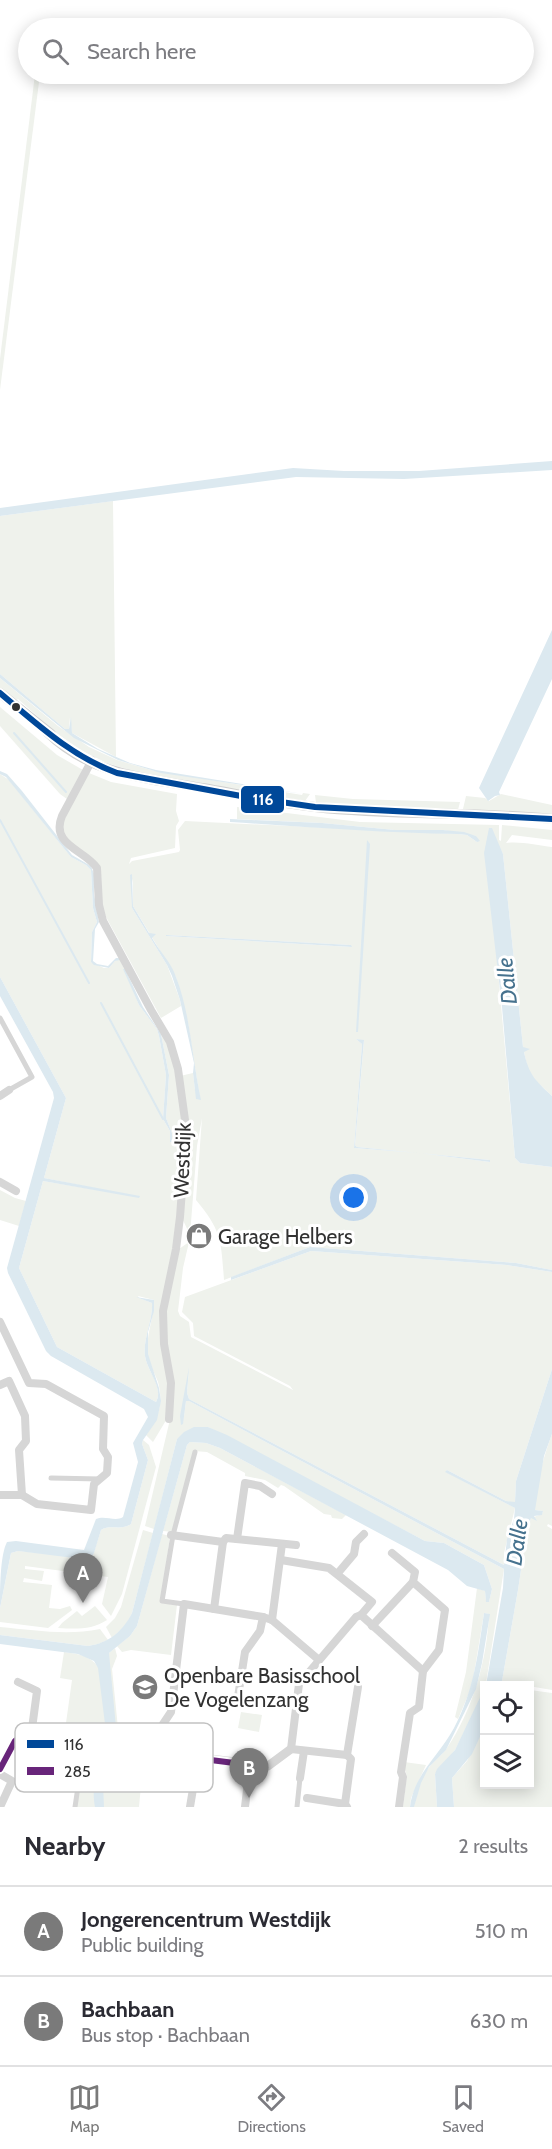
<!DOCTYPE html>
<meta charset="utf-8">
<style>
body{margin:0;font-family:Cabin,sans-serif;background:#f2f2f3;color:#2b2b33}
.controls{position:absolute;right:18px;bottom:18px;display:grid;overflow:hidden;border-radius:0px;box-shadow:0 3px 15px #0003}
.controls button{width:54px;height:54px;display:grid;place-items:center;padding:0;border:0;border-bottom:2px solid #e1e1e2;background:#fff;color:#2b2b33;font:30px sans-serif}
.you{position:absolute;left:354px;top:1198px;width:21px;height:21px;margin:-15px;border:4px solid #fff;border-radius:50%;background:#1a73e8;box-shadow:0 0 0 9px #1a73e833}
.badge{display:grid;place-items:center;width:39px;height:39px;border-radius:50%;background:#7a7a7a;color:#fff;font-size:20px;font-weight:700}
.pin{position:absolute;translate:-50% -50px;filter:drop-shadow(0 2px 3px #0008)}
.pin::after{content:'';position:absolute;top:32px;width:21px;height:18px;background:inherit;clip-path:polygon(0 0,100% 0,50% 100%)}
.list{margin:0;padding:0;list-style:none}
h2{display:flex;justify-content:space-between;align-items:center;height:78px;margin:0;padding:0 24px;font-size:26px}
h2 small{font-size:20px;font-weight:400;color:#7c7c81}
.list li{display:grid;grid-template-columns:39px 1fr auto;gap:18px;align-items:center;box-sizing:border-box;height:90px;padding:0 24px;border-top:2px solid #e1e1e2}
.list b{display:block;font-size:22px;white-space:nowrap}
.list p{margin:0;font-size:20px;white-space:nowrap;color:#7c7c81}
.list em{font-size:20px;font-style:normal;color:#7c7c81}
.icon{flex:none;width:33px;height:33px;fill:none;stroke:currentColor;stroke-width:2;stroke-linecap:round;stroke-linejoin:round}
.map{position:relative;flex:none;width:552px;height:1807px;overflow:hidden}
.search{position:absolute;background:#fff;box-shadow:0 3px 15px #0003;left:18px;right:18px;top:18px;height:66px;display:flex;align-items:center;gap:15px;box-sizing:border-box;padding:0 21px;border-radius:33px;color:#7c7c81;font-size:22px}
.sheet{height:258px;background:#fff}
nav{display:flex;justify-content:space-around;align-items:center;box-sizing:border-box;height:84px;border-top:2px solid #e1e1e2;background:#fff;font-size:16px;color:#7c7c81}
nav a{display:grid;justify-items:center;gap:3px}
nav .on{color:#7a7a7a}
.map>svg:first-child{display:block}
.green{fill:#eff2ec;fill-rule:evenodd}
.water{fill:#dce9f0}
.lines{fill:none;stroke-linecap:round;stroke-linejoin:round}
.stream{stroke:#dce9f0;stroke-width:2}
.pedestrian{stroke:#d6d6d6;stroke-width:5}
.minor{stroke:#d6d6d6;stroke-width:8}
.tertiary{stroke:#d6d6d6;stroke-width:9}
.secondary{stroke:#cfcfcf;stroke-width:10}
.bus-1-casing{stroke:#fff;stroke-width:10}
.bus-2-casing{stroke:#fff;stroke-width:10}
.bus-1{stroke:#004899;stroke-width:6}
.bus-2{stroke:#68257a;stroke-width:6}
.bus-dot{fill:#323232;stroke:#fff;stroke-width:2}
.labels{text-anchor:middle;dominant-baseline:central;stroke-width:6;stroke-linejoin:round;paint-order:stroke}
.street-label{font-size:21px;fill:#323232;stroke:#fff}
.poi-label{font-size:21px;fill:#323232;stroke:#fff;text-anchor:start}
.water-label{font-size:22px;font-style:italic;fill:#46728e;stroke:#fff}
.key{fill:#fff;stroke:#c2c2c2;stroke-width:1.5}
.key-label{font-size:16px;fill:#323232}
.line-badge{stroke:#fff;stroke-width:2}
.badge-label{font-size:16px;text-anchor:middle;font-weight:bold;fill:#fff}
</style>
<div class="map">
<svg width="552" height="1807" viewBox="0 0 552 1807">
<rect width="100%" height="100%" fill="#fff"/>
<!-- green -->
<g class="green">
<polygon points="35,74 40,74 0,390 0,359"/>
<polygon points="113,501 116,757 72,733 70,717 69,729 65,729 0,674 0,516"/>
<polygon points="0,678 58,726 89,747 117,760 151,770 302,795 303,793 310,794 305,801 149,776 107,763 80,750 55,732 18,699 17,700 0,689"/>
<polygon points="0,707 57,755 83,770 70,798 67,799 60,794 0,726"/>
<path d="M89,773L111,782L177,794L176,811L179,821L176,826L175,848L131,858L129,864L132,861L179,852L180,850L178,830L185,821L458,834L467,835L477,842L476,836L443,830H395L322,823L237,819V807L360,822L499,825V840L501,841L502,825L552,830V840L512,835L506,843C519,841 538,845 552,847V1096L534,1079L528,1070L523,1047L503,854L494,837L498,972L515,1158L520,1163L552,1167V1270L516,1263L310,1247L224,1280C221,1241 222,1231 196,1200L202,1118L197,1146L190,1235L182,1218L185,1174L180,1076L193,1073L195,1090L200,1099L188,1023L176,977L133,906V883L131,874L132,908L167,965L180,1000L181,1006L161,1018L106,917L102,907L101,874L65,837L61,823ZM166,935L351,945V947L166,936ZM356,1039L364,1041L355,1145L357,1147L490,1160V1162L419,1153L354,1148L362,1044Z"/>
<path d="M0,774L9,780L71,857L86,865L91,870L93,908L97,922L92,932L91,962L104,968H109L115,961L120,959L139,1005L157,1029L159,1036L166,1075L163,1119L170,1131V1142L172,1133L166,1118L169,1075L161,1034H165L173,1055L183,1120L178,1221L165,1294L170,1383L168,1417L153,1442L146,1435C158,1418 164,1404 158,1382C155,1373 149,1365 148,1356C145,1336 154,1319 154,1300L138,1296L139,1298L152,1303C153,1320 143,1338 145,1356C147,1371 164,1387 156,1402L57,1347L19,1268L43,1181L139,1197L44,1178L66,1098L0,977Z"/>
<polygon points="501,794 552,805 552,815 463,809 466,796 485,798 489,801"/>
<polygon points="315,795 353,799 460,802 458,810 370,808 316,803"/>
<polygon points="0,1190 15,1198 26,1201 19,1226 0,1220"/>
<path d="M189,1242L183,1268L178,1311L180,1316L189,1322L191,1337L293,1390L290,1386L194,1336L193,1323L182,1312L185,1297L311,1251L507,1265L552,1272V1369L516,1481L515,1503L506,1501L447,1470L446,1472L515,1508L504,1553V1565L189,1399L187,1393L189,1368L183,1424L186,1401H189L504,1569L486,1683L479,1703L455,1750L435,1774L437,1807H414C415,1793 422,1776 431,1765C436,1759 443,1754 447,1748C473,1709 487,1660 489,1614L484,1613L472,1686L458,1719L455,1717L466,1672L477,1588L485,1591L486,1601L489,1602L492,1589L484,1565L444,1543L425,1541L208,1427L177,1439L154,1529L145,1526L171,1415L164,1320L179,1249Z"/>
<path d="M552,1434V1526L548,1524L547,1526L552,1529V1690L517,1684L507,1685L502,1681L518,1590L521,1570L519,1558L531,1518L542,1514L543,1511L534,1510C535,1488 544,1455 552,1434Z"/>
<path d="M143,1440L149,1445L156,1467L122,1594L111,1616L102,1604L108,1577L25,1566V1569L44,1571L42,1581L24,1578L23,1582L52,1585L49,1608L60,1609L70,1606L72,1610L48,1628L0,1622V1608L11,1553L18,1551L92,1558L101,1530C110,1524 121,1531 131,1524L148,1460L142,1444Z"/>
<polygon points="190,1442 206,1443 220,1448 346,1515 342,1519 332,1518 331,1515 324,1514 284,1486 281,1485 278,1488 265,1480 245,1476 245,1473 207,1452 194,1451 173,1532 163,1531 187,1445"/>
<polygon points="143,1530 153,1533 132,1613 126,1625 112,1638 106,1627 115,1618 121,1607"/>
<polygon points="162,1534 170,1536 161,1603 177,1605 171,1655 131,1650 122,1652 117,1646 130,1636 137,1626"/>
<path d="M95,1606L107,1620C92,1630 76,1629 58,1628L62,1623L77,1611L82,1616Z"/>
<path d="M0,1627C34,1630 67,1636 100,1629L108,1640L98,1644L88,1646L0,1635Z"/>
<path d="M115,1648L117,1656L112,1669L118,1728L117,1737L65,1730L72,1680L60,1678L64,1652C78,1654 90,1655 98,1667L109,1663V1653Z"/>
<polygon points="530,1690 552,1693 552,1807 454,1807 452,1778 467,1761 484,1728 484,1784 530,1784"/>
<polygon points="241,1712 262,1715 259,1732 238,1728"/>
<polygon points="92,1754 114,1758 112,1766 113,1770 117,1759 142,1760 143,1764 139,1807 75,1807 79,1782 89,1782"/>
<polygon points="404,1762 426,1765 411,1798 410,1807 403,1807 407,1776 404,1767"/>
</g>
<!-- water -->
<g class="water">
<polygon points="552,461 552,470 404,479 296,477 0,516 0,508 293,468 344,471 419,471"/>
<polygon points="552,630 552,679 499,792 500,795 495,796 488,801 479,788"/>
<polygon points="0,674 65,729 69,729 71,717 72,733 98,749 130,763 156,770 303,794 161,773 118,760 74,738 0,678"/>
<polygon points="0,771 7,774 22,791 72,855 91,866 94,874 94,894 99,922 95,929 93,961 97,964 108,966 116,958 119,958 120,960 115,961 109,968 94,965 91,962 92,932 97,922 93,908 91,870 86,865 71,857 6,777 0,774"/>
<path d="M230,819L322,823L395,830H443L464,832L476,836L480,841L477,842L467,835L458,834C381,833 306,827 230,822Z"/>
<path d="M489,828H492L503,854L523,1047L530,1049L524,1052C529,1075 535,1080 552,1096V1167L520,1163L515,1158L502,1007L484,853Z"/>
<polygon points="367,840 370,844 358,1032 356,1032"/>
<path d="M132,874L133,906L149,933L156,934L152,938C160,952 171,962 176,977C191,1016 192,1059 201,1100L196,1099L193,1073L194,1063L180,1000L172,976L167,965L132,908L130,875Z"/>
<polygon points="166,935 351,945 352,947 166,936"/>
<polygon points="123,969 125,969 143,1007 161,1034 169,1075 166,1118 172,1133 172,1142 170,1142 170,1131 163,1119 166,1075 159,1036 157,1029 139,1005"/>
<path d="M0,977L66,1098L44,1178L140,1196L139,1198L43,1181L19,1268L57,1347L156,1402C164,1388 147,1371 145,1356C143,1338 153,1320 152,1303L136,1297L154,1300V1311L148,1332V1354L159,1388L161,1401L157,1420L143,1440L142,1444L148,1460L131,1524C121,1531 110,1524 101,1530L94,1553L90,1560L18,1551L11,1553L0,1608C0,1590 0,1555 7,1542L16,1541L84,1550L96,1519C105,1515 115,1522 123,1517L138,1462L133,1443L148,1417L144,1409L51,1356L46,1351L8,1273L7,1268L54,1098L53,1092L0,996Z"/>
<polygon points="356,1039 364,1040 355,1145 357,1147 490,1160 490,1162 419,1153 354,1148 362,1044"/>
<polygon points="310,1247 516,1263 552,1270 552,1272 507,1265 311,1251 231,1280 231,1277"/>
<polygon points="189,1367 187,1393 189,1399 504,1565 507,1539 514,1519 515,1508 445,1472 447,1470 506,1501 515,1502 516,1481 552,1369 552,1434 544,1456 535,1510 543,1511 542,1515 534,1516 537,1521 531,1518 519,1558 521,1570 518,1590 502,1681 507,1685 486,1685 503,1588 504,1569 189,1401 186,1401 183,1424 181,1425 180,1416"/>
<path d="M194,1427H208L227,1435L425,1541L444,1543L484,1565L492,1589L489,1602H486L485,1591L467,1586L448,1570L220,1448L206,1443L190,1442L187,1445L137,1626L130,1636L109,1653L116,1727L113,1733L108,1734L106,1732L98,1668L94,1661L78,1654L0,1644V1635L88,1646C109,1643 123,1631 132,1613L177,1439L184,1432Z"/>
<path d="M484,1613L490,1614L482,1663L476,1689L446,1750L429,1767L421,1783L414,1807H410C414,1774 439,1756 454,1728C474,1691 478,1653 484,1613Z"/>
<polygon points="484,1689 484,1728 472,1754 452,1778 454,1807 437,1807 435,1774 437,1769 455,1750"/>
<path d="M107,1758L109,1763L103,1783L104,1807H95C92,1792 94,1772 102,1759Z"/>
</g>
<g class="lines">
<!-- stream -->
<g class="stream">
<polyline points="14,733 66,792"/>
<polyline points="0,820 89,983"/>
<polyline points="101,1003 163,1119"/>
</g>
<!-- pedestrian -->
<g class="pedestrian">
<polyline points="0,1018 32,1077 9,1090"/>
<polyline points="51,1478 100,1479"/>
<polyline points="184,1604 162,1601 173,1535 195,1452"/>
<polyline points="75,1807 79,1780"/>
<polyline points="297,1807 300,1778"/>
</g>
<!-- minor -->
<g class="minor">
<path d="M92,760L62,816C50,845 85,850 97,868L99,905L103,921L151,1010L170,1042L178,1069L185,1120V1148L180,1217L176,1249L163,1311L164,1344L171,1383L169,1419"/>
<polyline points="0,1096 9,1090"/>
<polyline points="0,1182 16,1191"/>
<polyline points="0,1322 29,1383 46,1384 104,1416 103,1449 108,1457 107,1473 94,1484 91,1510 37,1504 22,1495 0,1495"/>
<polyline points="0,1385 9,1381 25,1416 26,1441 19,1450 22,1495"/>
<polyline points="171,1535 223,1542 226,1538 296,1545"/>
<polyline points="237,1539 245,1483 260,1486 272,1494"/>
<polyline points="392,1553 415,1572 413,1582 445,1610 439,1650 423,1671 419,1707 410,1713 401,1772 403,1777 399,1807"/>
<polyline points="281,1560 329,1568 372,1602 361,1615 423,1671"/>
<polyline points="338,1573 354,1554 356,1542 364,1534"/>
<polyline points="214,1609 223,1542"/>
<polyline points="272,1620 282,1544"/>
<polyline points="372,1626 413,1582"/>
<polyline points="18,1682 37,1691 31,1736"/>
<polyline points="205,1698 237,1703 245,1652 260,1631 263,1617"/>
<polyline points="160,1753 163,1724 171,1712 184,1604 263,1617 272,1620 319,1660"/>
<polyline points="347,1755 291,1749 299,1684 356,1617 361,1615"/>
<polyline points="0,1774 12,1781 0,1807"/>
<polyline points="300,1778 304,1751"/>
<polyline points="79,1780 85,1743"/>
<polyline points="307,1798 345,1804"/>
<polyline points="190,1807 198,1759"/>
<polyline points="245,1807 250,1765"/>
<polyline points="347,1807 345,1804 351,1759 347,1755 358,1687"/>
</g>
<!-- tertiary -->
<polyline class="tertiary" points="0,1769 15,1741 22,1736 268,1766 291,1749"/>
<!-- secondary -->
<g class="secondary">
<polyline points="0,693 51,734"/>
<path d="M47,732C91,775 144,778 202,788C240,794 277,803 315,807C394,816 473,811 552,819"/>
</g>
<defs>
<path id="bus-1" d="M0,693C37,724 71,756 117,773L241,796L315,807L552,819"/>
<polyline id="bus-2" points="0,1769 15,1741 22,1736 250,1765"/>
</defs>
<!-- bus-1 casing -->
<use href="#bus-1" class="bus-1-casing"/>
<!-- bus-2 casing -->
<use href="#bus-2" class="bus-2-casing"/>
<!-- bus-1 -->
<use href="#bus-1" class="bus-1"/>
<!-- bus-2 -->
<use href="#bus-2" class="bus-2"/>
</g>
<!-- icons -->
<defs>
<symbol id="shop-disc" viewBox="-11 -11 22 22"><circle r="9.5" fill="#7a7a7a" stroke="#fff"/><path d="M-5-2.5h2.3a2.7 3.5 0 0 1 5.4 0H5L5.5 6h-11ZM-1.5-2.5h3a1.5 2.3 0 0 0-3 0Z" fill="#fff"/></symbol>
<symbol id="school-disc" viewBox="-11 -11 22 22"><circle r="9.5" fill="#7a7a7a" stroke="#fff"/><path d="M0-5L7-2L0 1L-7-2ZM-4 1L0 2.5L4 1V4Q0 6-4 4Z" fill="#fff"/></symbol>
</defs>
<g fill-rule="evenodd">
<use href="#shop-disc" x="184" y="1221" width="30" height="30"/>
<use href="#school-disc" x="130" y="1672" width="30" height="30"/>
</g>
<!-- markers -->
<circle class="bus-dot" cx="16" cy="707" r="5"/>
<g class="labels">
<!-- street labels -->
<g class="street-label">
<text transform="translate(182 1160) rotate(-88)">Westdijk</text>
</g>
<!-- poi labels -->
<g class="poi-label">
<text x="218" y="1236">Garage Helbers</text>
<text x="164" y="1675">Openbare Basisschool<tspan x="164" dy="24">De Vogelenzang</tspan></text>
</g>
<!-- water labels -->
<g class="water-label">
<text transform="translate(507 981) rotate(-96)">Dalle</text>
<text transform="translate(517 1542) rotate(-82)">Dalle</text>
</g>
</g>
<!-- legend -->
<rect x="15" y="1723" width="198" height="69" rx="9" class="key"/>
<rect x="27" y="1740" width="27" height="8" fill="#004899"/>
<rect x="27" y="1767" width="27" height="8" fill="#68257a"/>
<g class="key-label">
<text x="64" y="1750">116</text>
<text x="64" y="1777">285</text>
</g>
<rect class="line-badge" x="240" y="785" width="45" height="29" rx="6" fill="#004899"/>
<g class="badge-label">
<text x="263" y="805">116</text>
</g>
</svg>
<div class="controls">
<button><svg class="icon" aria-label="locate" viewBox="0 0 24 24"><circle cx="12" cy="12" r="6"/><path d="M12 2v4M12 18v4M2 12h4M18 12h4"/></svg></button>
<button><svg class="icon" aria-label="layers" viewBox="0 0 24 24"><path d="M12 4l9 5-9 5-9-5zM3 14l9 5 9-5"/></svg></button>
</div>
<div class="you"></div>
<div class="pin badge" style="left:83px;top:1603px">A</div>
<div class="pin badge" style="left:249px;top:1798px">B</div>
<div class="search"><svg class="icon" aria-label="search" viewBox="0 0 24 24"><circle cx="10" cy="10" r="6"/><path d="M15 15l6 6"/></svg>Search here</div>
</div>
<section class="sheet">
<h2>Nearby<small>2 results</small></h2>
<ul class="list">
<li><span class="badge">A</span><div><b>Jongerencentrum Westdijk</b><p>Public building</p></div><em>510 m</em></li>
<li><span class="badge">B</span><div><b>Bachbaan</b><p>Bus stop · Bachbaan</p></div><em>630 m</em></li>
</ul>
</section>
<nav>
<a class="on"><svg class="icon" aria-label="map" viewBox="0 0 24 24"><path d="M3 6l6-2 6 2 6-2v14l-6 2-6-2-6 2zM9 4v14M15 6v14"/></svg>Map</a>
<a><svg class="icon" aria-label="directions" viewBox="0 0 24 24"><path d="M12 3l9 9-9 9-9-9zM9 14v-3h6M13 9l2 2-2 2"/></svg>Directions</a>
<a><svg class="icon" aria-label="saved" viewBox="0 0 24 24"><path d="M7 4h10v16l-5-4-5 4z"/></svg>Saved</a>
</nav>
